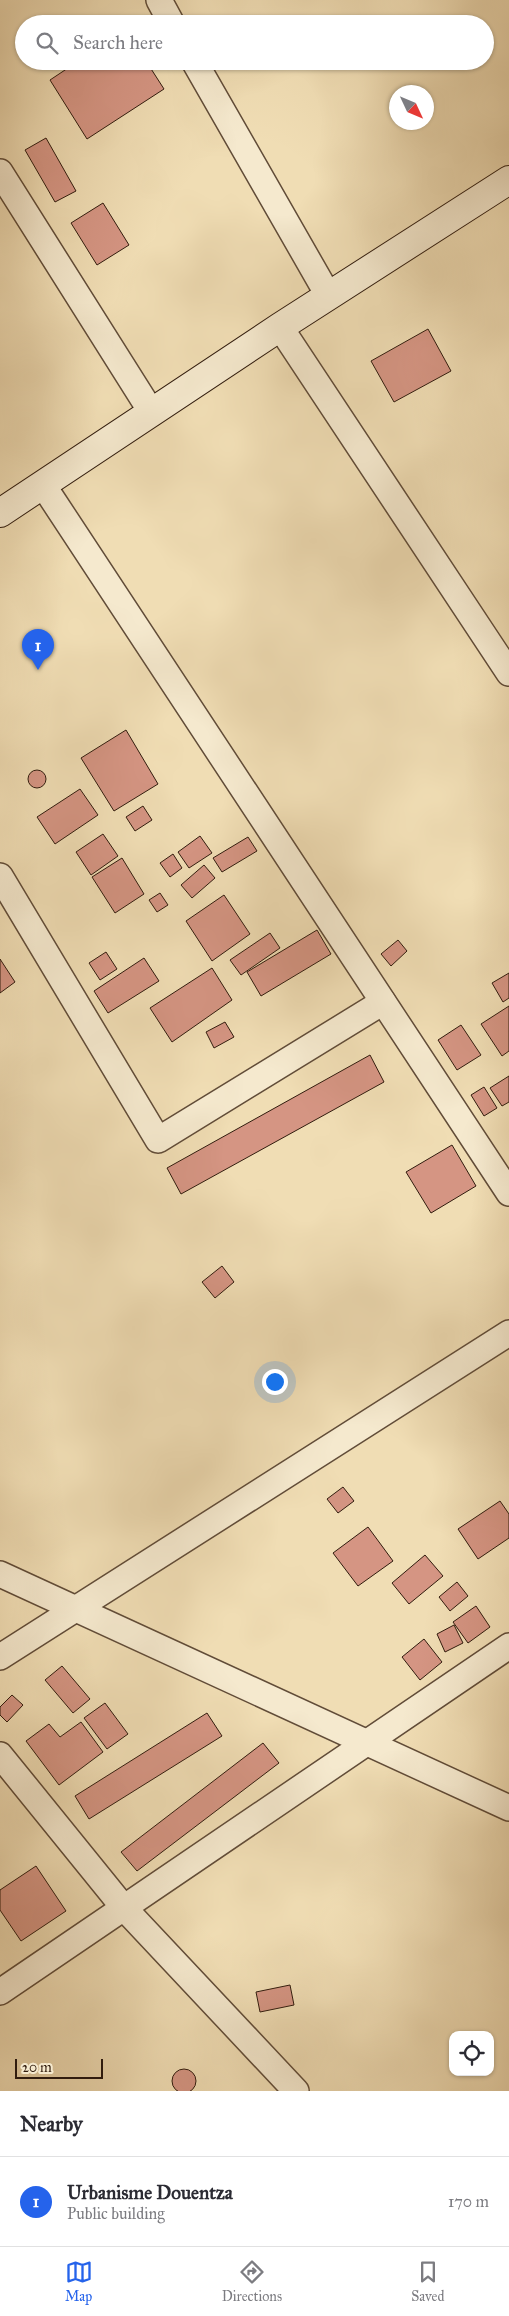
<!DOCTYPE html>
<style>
body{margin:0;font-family:"IM FELL Great Primer",serif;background:#f2f2f3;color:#2b2b33}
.controls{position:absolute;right:15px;bottom:15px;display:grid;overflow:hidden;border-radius:10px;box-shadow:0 1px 4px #0004}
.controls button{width:45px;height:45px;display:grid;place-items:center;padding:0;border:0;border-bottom:1px solid #e1e1e2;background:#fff;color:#2b2b33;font:25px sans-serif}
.compass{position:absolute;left:389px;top:85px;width:45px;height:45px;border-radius:50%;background:#fff;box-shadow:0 1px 4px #0004;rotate:134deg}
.scale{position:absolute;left:15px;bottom:12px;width:88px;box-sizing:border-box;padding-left:5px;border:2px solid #311c0e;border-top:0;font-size:14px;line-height:18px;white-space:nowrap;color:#311c0e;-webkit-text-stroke:4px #f5e9ce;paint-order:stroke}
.you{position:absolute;left:274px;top:1381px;width:18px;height:18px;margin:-12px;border:4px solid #fff;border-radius:50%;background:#1a73e8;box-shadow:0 0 0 8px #1a73e833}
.badge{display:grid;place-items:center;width:32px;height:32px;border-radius:50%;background:#2563eb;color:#fff;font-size:16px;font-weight:700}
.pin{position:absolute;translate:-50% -41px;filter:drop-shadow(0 1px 2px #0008)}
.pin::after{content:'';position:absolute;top:26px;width:18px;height:15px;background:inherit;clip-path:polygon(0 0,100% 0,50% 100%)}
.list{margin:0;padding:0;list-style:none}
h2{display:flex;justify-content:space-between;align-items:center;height:65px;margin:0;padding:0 20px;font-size:21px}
h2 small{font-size:16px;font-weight:400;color:#7c7c81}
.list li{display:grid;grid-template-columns:32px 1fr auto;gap:15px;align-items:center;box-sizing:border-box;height:90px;padding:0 20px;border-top:1px solid #e1e1e2}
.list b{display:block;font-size:19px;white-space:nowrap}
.list p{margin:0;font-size:16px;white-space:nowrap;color:#7c7c81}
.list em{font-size:16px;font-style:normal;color:#7c7c81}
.icon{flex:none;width:28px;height:28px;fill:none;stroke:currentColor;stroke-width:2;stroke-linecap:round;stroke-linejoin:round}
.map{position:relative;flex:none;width:509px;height:2091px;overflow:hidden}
.search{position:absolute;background:#fff;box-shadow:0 1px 4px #0004;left:15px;right:15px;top:15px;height:55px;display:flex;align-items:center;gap:12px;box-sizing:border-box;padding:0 18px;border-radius:28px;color:#7c7c81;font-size:19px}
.sheet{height:155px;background:#fff}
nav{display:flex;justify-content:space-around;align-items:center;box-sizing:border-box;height:70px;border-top:1px solid #e1e1e2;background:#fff;font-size:14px;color:#7c7c81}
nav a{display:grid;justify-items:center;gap:2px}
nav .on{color:#2563eb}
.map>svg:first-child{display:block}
.building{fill:#d59583;stroke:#311c0e}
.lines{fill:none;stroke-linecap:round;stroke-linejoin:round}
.street-casing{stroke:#614c38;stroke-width:28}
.secondary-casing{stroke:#311c0e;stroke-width:30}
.street{stroke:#f5e9ce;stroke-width:25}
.secondary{stroke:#f5e9ce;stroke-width:28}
</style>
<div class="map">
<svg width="509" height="2091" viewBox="0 0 509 2091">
<rect width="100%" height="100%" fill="#f0ddb4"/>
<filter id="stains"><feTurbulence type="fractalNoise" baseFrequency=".004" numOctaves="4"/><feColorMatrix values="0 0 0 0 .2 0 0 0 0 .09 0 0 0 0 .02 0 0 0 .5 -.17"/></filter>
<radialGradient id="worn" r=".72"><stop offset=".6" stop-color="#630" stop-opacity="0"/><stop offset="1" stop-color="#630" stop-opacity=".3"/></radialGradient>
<!-- building -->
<g class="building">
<polygon points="63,61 146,61 164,89 87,139 50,80 68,68"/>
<polygon points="46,138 76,191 55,202 25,150"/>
<polygon points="103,203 129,245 97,265 71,223"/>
<polygon points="428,329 451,371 394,402 371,361"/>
<polygon points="126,730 158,784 114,811 81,758"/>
<circle cx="37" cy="779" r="9"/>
<polygon points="80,789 98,815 55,844 37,817"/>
<polygon points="143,806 152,820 135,831 126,817"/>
<polygon points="103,834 118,856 91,875 76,852"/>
<polygon points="200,836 212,853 189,868 178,852"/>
<polygon points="248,837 257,851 222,872 213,858"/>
<polygon points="173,854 182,868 170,877 160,863"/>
<polygon points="122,858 144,894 115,913 92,877"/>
<polygon points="204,865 215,878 192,898 181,885"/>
<polygon points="160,893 168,905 157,912 149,900"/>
<polygon points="224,895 250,934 212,961 186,921"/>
<polygon points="317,930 331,954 261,996 247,972"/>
<polygon points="270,933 280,948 241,975 230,960"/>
<polygon points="398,940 407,951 391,966 381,954"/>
<polygon points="106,952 117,969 100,980 89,963"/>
<polygon points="144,958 159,981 108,1013 94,991"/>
<polygon points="0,959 15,982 0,993"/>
<polygon points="212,968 232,1000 172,1042 150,1008"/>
<polygon points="509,973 509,998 503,1002 492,983"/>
<polygon points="509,1006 509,1051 502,1056 481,1024"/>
<polygon points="225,1022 234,1037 214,1048 206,1032"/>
<polygon points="461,1025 481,1055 457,1070 438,1040"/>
<polygon points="370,1055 384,1082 181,1194 167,1168"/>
<polygon points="509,1076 509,1102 502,1106 490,1088"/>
<polygon points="484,1087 497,1108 484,1116 471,1095"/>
<polygon points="452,1145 476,1186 431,1213 406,1172"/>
<polygon points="222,1266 234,1282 215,1298 202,1282"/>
<polygon points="343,1487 354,1501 338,1513 327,1499"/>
<polygon points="500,1501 509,1514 509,1538 478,1559 458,1529"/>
<polygon points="368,1527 393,1561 358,1586 333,1553"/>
<polygon points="425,1555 443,1576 409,1604 392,1583"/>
<polygon points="457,1582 468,1596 450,1611 439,1597"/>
<polygon points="476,1606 490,1627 468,1643 453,1622"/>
<polygon points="454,1625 463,1643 445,1652 437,1634"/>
<polygon points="424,1639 442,1662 420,1680 402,1657"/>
<polygon points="62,1666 90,1699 73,1713 45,1680"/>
<polygon points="12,1695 23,1705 7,1722 0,1715 0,1707"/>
<polygon points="105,1703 128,1734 107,1749 84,1718"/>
<polygon points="207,1713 222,1736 89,1819 75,1796"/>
<polygon points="81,1722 103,1752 59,1785 26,1741 49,1724 60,1737"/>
<polygon points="263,1743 279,1763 137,1871 121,1852"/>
<polygon points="36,1866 66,1911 21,1941 0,1910 0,1890"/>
<polygon points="290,1985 294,2005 260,2012 256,1992"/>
<circle cx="184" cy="2081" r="12"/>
</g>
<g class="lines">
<defs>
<g id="street">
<polyline points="159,0 172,24"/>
<polyline points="194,61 328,295"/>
<polyline points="0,172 152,413"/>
<polyline points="280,327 509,673"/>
<polyline points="43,485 509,1193"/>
<polyline points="0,876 158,1140 383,1002"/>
<polyline points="0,1574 509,1808"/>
<polyline points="0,1657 509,1333"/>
<polyline points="0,1755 124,1908 296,2091"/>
<polyline points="0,1992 509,1646"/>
</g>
<polyline id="secondary" points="0,513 280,327 509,180"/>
</defs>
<!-- street casing -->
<use href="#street" class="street-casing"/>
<!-- secondary casing -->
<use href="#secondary" class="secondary-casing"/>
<!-- street -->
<use href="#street" class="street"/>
<!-- secondary -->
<use href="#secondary" class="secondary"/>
</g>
<rect width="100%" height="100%" filter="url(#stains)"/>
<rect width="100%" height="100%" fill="url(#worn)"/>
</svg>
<div class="controls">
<button><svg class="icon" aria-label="locate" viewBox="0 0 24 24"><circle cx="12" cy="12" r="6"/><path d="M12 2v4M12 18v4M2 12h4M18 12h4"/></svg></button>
</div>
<svg class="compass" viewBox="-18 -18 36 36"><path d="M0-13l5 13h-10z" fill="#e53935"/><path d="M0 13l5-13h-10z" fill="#7c7c81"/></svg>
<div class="scale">20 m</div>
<div class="you"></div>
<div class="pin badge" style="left:38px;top:670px">1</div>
<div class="search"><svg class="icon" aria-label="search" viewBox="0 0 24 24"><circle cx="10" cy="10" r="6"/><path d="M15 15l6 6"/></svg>Search here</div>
</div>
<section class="sheet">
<h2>Nearby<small></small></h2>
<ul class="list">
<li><span class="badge">1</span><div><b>Urbanisme Douentza</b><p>Public building</p></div><em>170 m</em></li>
</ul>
</section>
<nav>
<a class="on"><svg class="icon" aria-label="map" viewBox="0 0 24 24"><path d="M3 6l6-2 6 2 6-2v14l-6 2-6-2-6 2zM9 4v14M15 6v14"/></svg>Map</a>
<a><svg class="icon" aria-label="directions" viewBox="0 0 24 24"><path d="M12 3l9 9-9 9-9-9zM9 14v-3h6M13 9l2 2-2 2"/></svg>Directions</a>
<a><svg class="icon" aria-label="saved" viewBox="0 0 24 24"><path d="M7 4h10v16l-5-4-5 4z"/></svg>Saved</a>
</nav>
